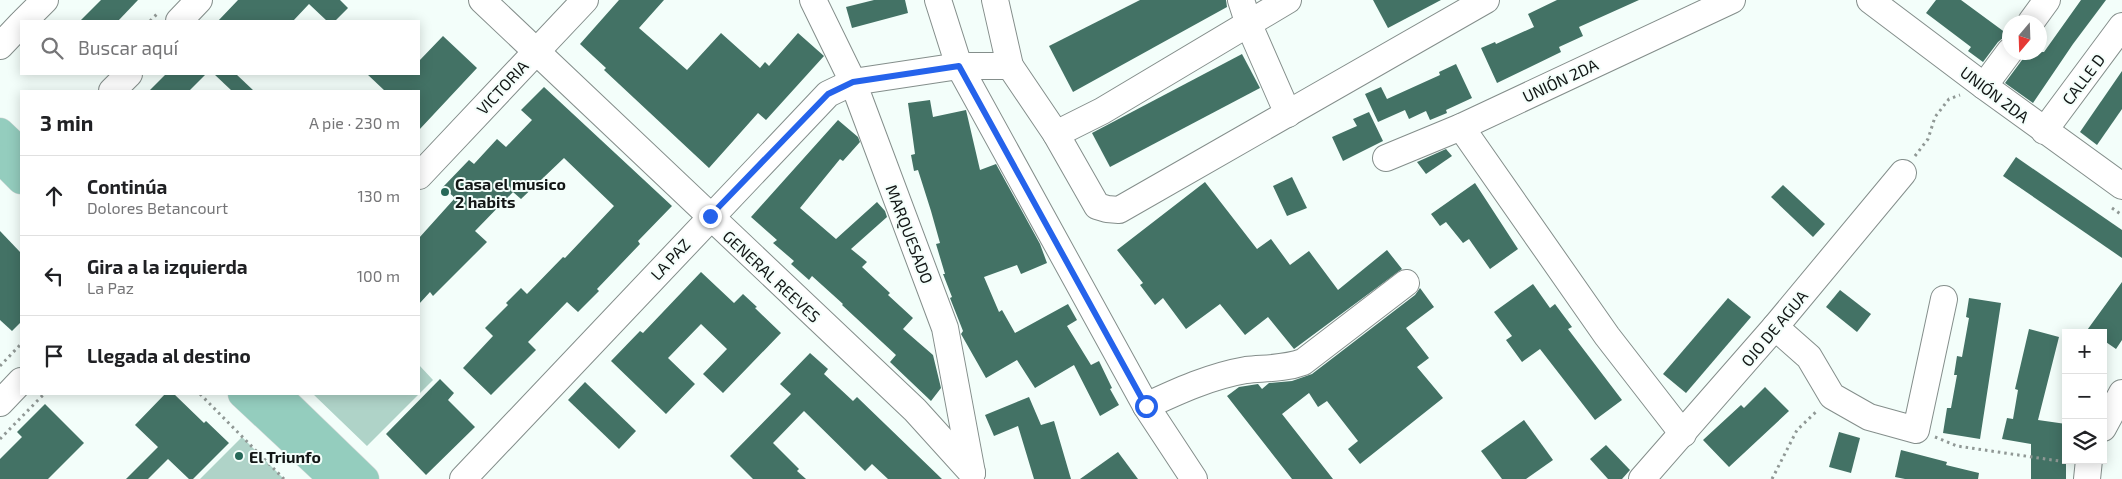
<!DOCTYPE html>
<html lang="es">
<meta charset="utf-8">
<style>
body{margin:0;font-family:"Exo 2",sans-serif;background:#f6f6f6;color:#202124}
.controls{position:absolute;right:15px;bottom:15px;display:grid;overflow:hidden;border-radius:0px;box-shadow:0 2px 12px #0003}
.controls button{width:45px;height:45px;display:grid;place-items:center;padding:0;border:0;border-bottom:1px solid #e0e0e0;background:#fff;color:#202124;font:25px sans-serif}
.compass{position:absolute;left:2002px;top:15px;width:45px;height:45px;border-radius:50%;background:#fff;box-shadow:0 2px 12px #0003;rotate:199deg}
.stop{position:absolute;width:15px;height:15px;margin:-11px;border:4px solid #2563eb;border-radius:50%;background:#fff}
.stop.end{background:#2563eb;border-color:#fff;box-shadow:0 1px 5px #0008}
.list{margin:0;padding:0;list-style:none}
h2{display:flex;justify-content:space-between;align-items:center;height:65px;margin:0;padding:0 20px;font-size:21px}
h2 small{font-size:16px;font-weight:400;color:#757577}
.list li{display:grid;grid-template-columns:32px 1fr auto;gap:15px;align-items:center;box-sizing:border-box;height:80px;padding:0 20px;border-top:1px solid #e0e0e0}
.list b{display:block;font-size:19px;white-space:nowrap}
.list p{margin:0;font-size:16px;white-space:nowrap;color:#757577}
.list em{font-size:16px;font-style:normal;color:#757577}
.icon{flex:none;width:28px;height:28px;fill:none;stroke:currentColor;stroke-width:2;stroke-linecap:round;stroke-linejoin:round}
.map{position:relative;flex:none;width:2122px;height:479px;overflow:hidden}
.search{position:absolute;background:#fff;box-shadow:0 2px 12px #0003;left:20px;top:20px;width:400px;height:55px;display:flex;align-items:center;gap:12px;box-sizing:border-box;padding:0 18px;border-radius:0px;color:#757577;font-size:19px}
.panel{position:absolute;background:#fff;box-shadow:0 2px 12px #0003;left:20px;top:90px;width:400px;height:305px;border-radius:0px}
.map>svg:first-child{display:block}
.green{fill:#afd3c8}
.building{fill:#437265}
.lines{fill:none;stroke-linecap:round;stroke-linejoin:round}
.minor-casing{stroke:#848e8b;stroke-width:28}
.major-casing{stroke:#d9dada;stroke-width:29}
.path{stroke:#909895;stroke-width:3;stroke-dasharray:2.5 4;stroke-linecap:butt}
.minor{stroke:#fff;stroke-width:26}
.major{stroke:#94cdbe;stroke-width:28}
.route{stroke:#2563eb;stroke-width:6}
.poi-dot{fill:#266858;stroke:#f3fefa;stroke-width:2}
.labels{text-anchor:middle;dominant-baseline:central;stroke-width:4;stroke-linejoin:round;paint-order:stroke}
.street-label{font-size:16px;fill:#121615;stroke:#f3fefa}
.poi-label{font-size:16px;font-weight:bold;fill:#121615;stroke:#f3fefa;text-anchor:start}
</style>
<div class="map">
<svg width="2122" height="479" viewBox="0 0 2122 479">
<rect width="100%" height="100%" fill="#f3fefa"/>
<!-- green -->
<g class="green">
<polygon points="419,365 433,380 367,446 313,394 419,394"/>
<polygon points="242,437 284,479 200,479"/>
</g>
<!-- building -->
<g class="building">
<polygon points="101,0 138,0 118,21 80,21"/>
<polygon points="238,0 340,0 348,8 335,21 327,21 309,4 293,21 218,21"/>
<polygon points="619,0 664,0 639,28 687,70 721,33 760,68 765,62 769,66 798,33 824,56 766,120 758,113 709,168 604,70 606,68 580,44"/>
<polygon points="874,0 905,0 908,13 852,28 846,7"/>
<polygon points="1140,0 1226,0 1227,7 1073,92 1049,46"/>
<polygon points="1373,0 1441,0 1388,28"/>
<polygon points="1557,0 1639,0 1579,27 1583,36 1559,47 1561,52 1497,83 1481,48 1495,42 1496,44 1534,27 1528,14"/>
<polygon points="1936,0 1961,0 2010,36 2004,37 1998,42 1983,62 1968,51 1971,47 1926,13"/>
<polygon points="2081,0 2106,0 2073,44 2033,103 2005,83 2022,60 2025,52 2044,52"/>
<polygon points="443,36 477,68 419,130 419,91 385,91 367,74 419,74 419,61"/>
<polygon points="1242,54 1260,88 1110,167 1092,133"/>
<polygon points="1456,64 1472,98 1446,110 1447,113 1430,120 1426,111 1409,119 1405,110 1378,122 1365,94 1381,87 1387,99 1440,75 1439,72"/>
<polygon points="2122,71 2122,109 2097,145 2080,132"/>
<polygon points="166,74 206,74 189,91 149,91"/>
<polygon points="214,74 236,74 254,91 232,91"/>
<polygon points="544,87 672,206 638,241 640,244 597,289 599,291 578,312 567,302 528,342 536,350 491,395 463,368 493,336 485,328 508,305 506,303 521,288 527,294 563,257 565,258 614,206 564,158 521,199 513,192 475,231 487,242 433,296 430,292 419,304 419,238 455,198 443,187 469,160 474,164 497,139 506,147 532,120 521,110"/>
<polygon points="930,100 933,117 966,110 980,170 996,164 1040,244 1047,263 1021,274 1017,265 984,277 999,312 1002,310 1015,333 1068,304 1077,320 1067,326 1091,365 1099,361 1112,388 1110,389 1119,405 1100,416 1074,365 1035,388 1017,360 986,378 961,334 963,331 950,298 952,297 943,274 945,274 936,244 940,243 931,211 918,170 914,171 911,155 915,154 908,103"/>
<polygon points="1369,112 1383,141 1343,161 1332,137 1357,126 1353,119"/>
<polygon points="838,120 858,137 860,142 843,161 840,159 800,208 836,239 877,202 885,211 887,217 851,249 867,262 862,267 890,293 888,295 913,318 903,329 933,355 941,388 931,401 890,362 896,355 842,305 843,304 812,276 809,280 791,264 794,261 773,243 777,240 751,217"/>
<polygon points="1446,149 1452,156 1426,174 1417,162"/>
<polygon points="2016,157 2122,230 2122,258 2003,176"/>
<polygon points="1292,177 1307,208 1287,216 1273,186"/>
<polygon points="1205,182 1257,249 1271,239 1290,265 1309,251 1338,290 1387,250 1402,269 1294,349 1268,317 1245,335 1220,304 1186,329 1163,298 1155,305 1140,285 1143,283 1117,250"/>
<polygon points="1475,183 1518,249 1490,269 1469,239 1463,243 1446,222 1440,226 1431,214"/>
<polygon points="1783,185 1825,224 1813,237 1771,197"/>
<polygon points="0,231 21,253 21,322 12,331 0,320"/>
<polygon points="701,272 734,303 743,294 757,307 755,308 781,333 723,393 703,374 727,349 701,324 668,358 695,384 666,414 611,361 640,331 643,333"/>
<polygon points="2122,282 2122,340 2116,349 2103,340 2103,333 2085,333"/>
<polygon points="1533,284 1550,308 1555,304 1572,327 1568,329 1622,400 1595,420 1540,349 1522,362 1506,340 1512,336 1494,312"/>
<polygon points="1420,288 1434,307 1406,328 1429,358 1417,367 1443,398 1360,464 1348,449 1358,441 1327,401 1318,407 1309,393 1282,414 1333,479 1292,479 1227,396 1239,387 1258,384 1262,389 1269,383 1292,381 1312,374 1415,295"/>
<polygon points="1840,290 1871,314 1857,332 1826,307"/>
<polygon points="1728,298 1751,317 1686,393 1663,374"/>
<polygon points="1969,298 2001,303 1980,439 1943,433 1947,408 1951,408 1957,375 1954,375 1957,356 1962,357 1969,318 1966,317"/>
<polygon points="2029,329 2059,337 2038,420 2066,424 2066,479 2031,479 2031,444 2002,439 2007,418 2013,419 2018,390 2015,389"/>
<polygon points="810,353 828,369 824,374 853,401 857,397 942,479 888,479 872,464 865,471 804,411 773,443 799,469 797,471 806,479 753,479 730,456 791,394 780,384"/>
<polygon points="440,379 454,393 448,400 475,427 426,475 386,434"/>
<polygon points="585,382 636,431 619,449 568,400"/>
<polygon points="1765,387 1789,411 1729,467 1703,440 1741,405 1744,408"/>
<polygon points="165,394 174,394 204,423 206,421 229,443 193,479 189,479 168,459 148,479 126,479 158,447 135,425"/>
<polygon points="1029,397 1041,425 1054,421 1071,479 1034,479 1018,426 994,436 985,415"/>
<polygon points="45,404 84,443 48,479 0,479 0,459 22,437 17,432"/>
<polygon points="1524,420 1553,460 1526,479 1502,479 1481,451"/>
<polygon points="1839,432 1860,438 1851,473 1829,467"/>
<polygon points="1606,445 1630,470 1622,479 1608,479 1590,459"/>
<polygon points="1901,450 1947,462 1946,465 1979,473 1978,479 1905,479 1895,477"/>
<polygon points="1118,452 1138,479 1080,479"/>
</g>
<g class="lines">
<defs>
<g id="minor">
<polyline points="482,0 915,410 972,473"/>
<polyline points="813,0 853,82 945,328 972,473"/>
<polyline points="938,0 959,66 1146,406 1194,479"/>
<polyline points="995,0 1010,66"/>
<polyline points="1241,0 1249,25 1288,114"/>
<polyline points="1870,0 1984,86 2122,186"/>
<polyline points="24,21 45,0"/>
<polyline points="179,21 199,0"/>
<polyline points="2031,22 2047,0"/>
<polyline points="0,46 21,24"/>
<polyline points="1984,86 2010,51"/>
<polyline points="112,91 129,74"/>
<polyline points="1461,127 1607,336 1683,434"/>
<polyline points="2044,131 2122,26"/>
<polyline points="1056,134 1097,206 1107,209 1119,210 1486,0"/>
<polyline points="1386,158 1461,127 1732,0"/>
<polyline points="419,176 585,0"/>
<polyline points="1775,327 1809,357 1832,396 1869,417 1916,430 1944,299"/>
<polyline points="0,403 21,381"/>
<path d="M1146,406C1178,391 1211,376 1246,370C1265,368 1284,369 1303,362L1406,283"/>
<polyline points="2103,428 2122,393"/>
<polyline points="463,479 828,94 853,82 959,66 1010,66 1056,134 1102,111 1288,0"/>
<polyline points="1642,479 1775,327 1903,173"/>
<polyline points="2087,479 2089,460"/>
</g>
<g id="major">
<polyline points="0,132 21,152"/>
<polyline points="0,159 21,180"/>
<polyline points="242,394 333,479"/>
<polyline points="277,394 365,479"/>
</g>
</defs>
<!-- minor casing -->
<use href="#minor" class="minor-casing"/>
<!-- major casing -->
<use href="#major" class="major-casing"/>
<!-- path -->
<g class="path">
<polyline points="150,21 157,14"/>
<polyline points="1915,156 1928,139 1935,117 1949,99 1960,95"/>
<polyline points="2112,208 2122,215"/>
<polyline points="0,366 21,344"/>
<polyline points="200,394 284,479"/>
<polyline points="1935,437 1957,446 2066,462"/>
<polyline points="0,439 44,394"/>
<polyline points="1772,479 1797,430 1818,410"/>
</g>
<!-- minor -->
<use href="#minor" class="minor"/>
<!-- major -->
<use href="#major" class="major"/>
</g>
<g class="lines">
<!-- route -->
<polyline class="route" points="710,216 828,94 853,82 959,66 1146,406"/>
</g>
<!-- markers -->
<g class="poi-dot">
<circle cx="445" cy="192" r="5"/>
<circle cx="239" cy="456" r="5"/>
</g>
<g class="labels">
<!-- street labels -->
<g class="street-label">
<text transform="translate(2083 79) rotate(-53)">CALLE D</text>
<text transform="translate(1560 80) rotate(-25)">UNIÓN 2DA</text>
<text transform="translate(502 87) rotate(-47)">VICTORIA</text>
<text transform="translate(1995 94) rotate(37)">UNIÓN 2DA</text>
<text transform="translate(910 234) rotate(69)">MARQUESADO</text>
<text transform="translate(670 259) rotate(-47)">LA PAZ</text>
<text transform="translate(772 276) rotate(43)">GENERAL REEVES</text>
<text transform="translate(1774 328) rotate(-50)">OJO DE AGUA</text>
</g>
<!-- poi labels -->
<g class="poi-label">
<text x="455" y="183">Casa el musico<tspan x="455" dy="18">2 habits</tspan></text>
<text x="249" y="456">El Triunfo</text>
</g>
</g>
</svg>
<div class="controls">
<button>+</button>
<button>−</button>
<button><svg class="icon" aria-label="layers" viewBox="0 0 24 24"><path d="M12 4l9 5-9 5-9-5zM3 14l9 5 9-5"/></svg></button>
</div>
<svg class="compass" viewBox="-18 -18 36 36"><path d="M0-13l5 13h-10z" fill="#e53935"/><path d="M0 13l5-13h-10z" fill="#757577"/></svg>
<div class="stop" style="left:1146px;top:406px"></div>
<div class="stop end" style="left:710px;top:216px"></div>
<div class="search"><svg class="icon" aria-label="search" viewBox="0 0 24 24"><circle cx="10" cy="10" r="6"/><path d="M15 15l6 6"/></svg>Buscar aquí</div>
<section class="panel">
<h2>3 min<small>A pie · 230 m</small></h2>
<ul class="list">
<li><svg class="icon" aria-label="ahead" viewBox="0 0 24 24"><path d="M12 20V5M6 11l6-6 6 6"/></svg><div><b>Continúa</b><p>Dolores Betancourt</p></div><em>130 m</em></li>
<li><svg class="icon" aria-label="left" viewBox="0 0 24 24"><path d="M17 20v-9H6M10 6l-5 5 5 5"/></svg><div><b>Gira a la izquierda</b><p>La Paz</p></div><em>100 m</em></li>
<li><svg class="icon" aria-label="arrive" viewBox="0 0 24 24"><path d="M6 21V4h12l-3 4 3 4H6"/></svg><div><b>Llegada al destino</b></div></li>
</ul>
</section>
</div>
